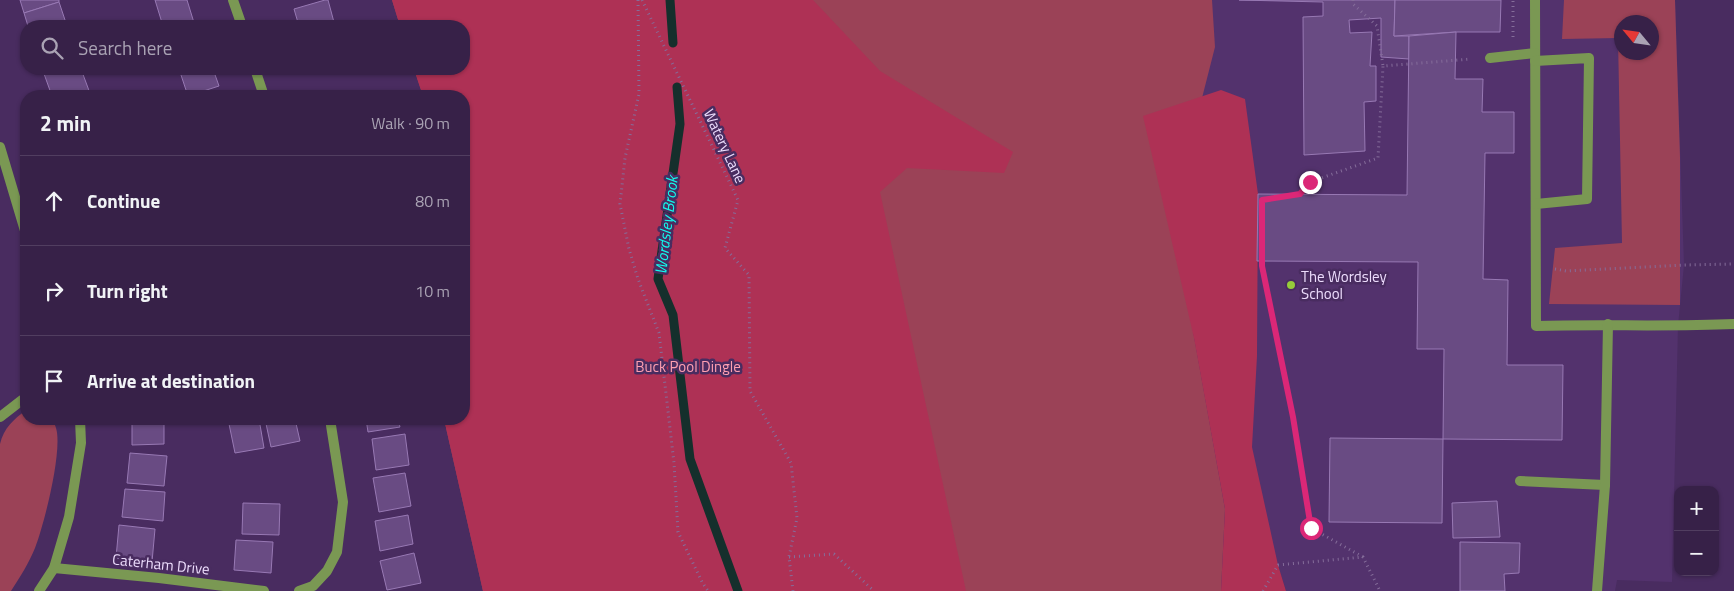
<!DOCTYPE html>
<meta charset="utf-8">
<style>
body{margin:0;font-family:"Titillium Web",sans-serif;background:#3e294f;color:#f1f3f6}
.controls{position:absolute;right:15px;bottom:15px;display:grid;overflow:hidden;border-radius:10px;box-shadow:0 1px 4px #0004}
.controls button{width:45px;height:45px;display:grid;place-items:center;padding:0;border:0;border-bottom:1px solid #513e60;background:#372148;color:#f1f3f6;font:25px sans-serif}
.compass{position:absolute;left:1614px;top:15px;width:45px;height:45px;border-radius:50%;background:#372148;box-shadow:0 1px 4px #0004;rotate:299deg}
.stop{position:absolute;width:15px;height:15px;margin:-11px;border:4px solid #db2777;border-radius:50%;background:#fff}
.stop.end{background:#db2777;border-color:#fff;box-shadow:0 1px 5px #0008}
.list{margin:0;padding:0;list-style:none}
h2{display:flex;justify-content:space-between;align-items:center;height:65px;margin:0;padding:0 20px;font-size:21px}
h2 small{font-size:16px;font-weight:400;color:#aaa3b4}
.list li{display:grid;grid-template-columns:32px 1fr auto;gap:15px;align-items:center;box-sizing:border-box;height:90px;padding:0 20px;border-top:1px solid #513e60}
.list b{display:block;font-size:19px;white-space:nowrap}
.list em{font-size:16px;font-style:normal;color:#aaa3b4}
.icon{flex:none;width:28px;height:28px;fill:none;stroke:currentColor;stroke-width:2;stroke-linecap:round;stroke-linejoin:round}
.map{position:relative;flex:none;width:1734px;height:591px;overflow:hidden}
.search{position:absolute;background:#372148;box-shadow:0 1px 4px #0004;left:20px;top:20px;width:450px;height:55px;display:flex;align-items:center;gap:12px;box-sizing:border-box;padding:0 18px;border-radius:20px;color:#aaa3b4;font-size:19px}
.panel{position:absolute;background:#372148;box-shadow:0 1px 4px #0004;left:20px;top:90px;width:450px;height:335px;border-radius:20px}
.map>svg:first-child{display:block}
.built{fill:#53326d;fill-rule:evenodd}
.green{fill:#9b4257;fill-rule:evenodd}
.forest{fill:#ae3155}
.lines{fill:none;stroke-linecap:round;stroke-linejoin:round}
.stream{stroke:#152f2c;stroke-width:9}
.building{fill:#694b83;stroke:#9879b4}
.path{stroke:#856d9a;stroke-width:3;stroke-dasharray:1 4;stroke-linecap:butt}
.service{stroke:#7a9853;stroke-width:10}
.minor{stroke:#7a9853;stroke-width:10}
.tertiary{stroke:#7a9853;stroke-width:10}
.route{stroke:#db2777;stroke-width:6}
.poi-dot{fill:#96cc3a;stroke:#492c60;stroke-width:2}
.labels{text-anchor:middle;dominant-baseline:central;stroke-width:5;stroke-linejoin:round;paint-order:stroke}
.street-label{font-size:15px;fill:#edddfd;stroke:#492c60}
.poi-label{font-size:15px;fill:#edddfd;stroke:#492c60;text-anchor:start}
.park-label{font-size:15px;fill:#ff9fb1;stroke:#492c60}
.water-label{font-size:16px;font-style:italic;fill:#11fcee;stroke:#492c60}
</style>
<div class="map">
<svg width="1734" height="591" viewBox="0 0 1734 591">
<rect width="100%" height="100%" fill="#492c60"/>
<!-- built -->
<path class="built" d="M813,0H1675L1684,265L1678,326L1672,582L1617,580L1615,591H1286L1278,566L1237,591H966ZM1622,22H1652V52H1622Z"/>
<!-- green -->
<g class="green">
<polygon points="392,0 1212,0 1215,47 1202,98 1186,292 1225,509 1221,591 483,591 444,419 464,419 464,96 423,96 414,69 464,69 464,26 400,26"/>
<path d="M1564,0H1675L1680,157V305L1549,304L1555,248L1622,243L1618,38L1562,39ZM1622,22H1652V52H1622Z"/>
<path d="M26,410V419H50C53,422 55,424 56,428C63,450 44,525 35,548C29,563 20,577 11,591H0V444C4,428 13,420 26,410Z"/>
</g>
<!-- forest -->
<g class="forest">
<polygon points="392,0 813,0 880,71 1013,152 1004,173 907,168 880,192 966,591 483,591 444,419 464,419 464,96 423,96 414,69 464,69 464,26 400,26"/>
<polygon points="1221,90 1245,99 1258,194 1257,356 1252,447 1278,565 1286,591 1221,591 1225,509 1194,338 1143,116"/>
</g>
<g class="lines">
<!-- stream -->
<g class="stream">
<polyline points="670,0 673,43"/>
<polyline points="677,87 680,124 658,279 673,315 690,459 738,591"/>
</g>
</g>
<!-- building -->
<g class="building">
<polygon points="20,0 59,0 59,2 24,13"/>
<polygon points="155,0 187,0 195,26 163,26"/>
<polygon points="325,0 328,0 335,26 299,26 294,9"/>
<polygon points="1239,0 1395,0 1394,36 1409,36 1409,59 1381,57 1381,18 1349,20 1350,33 1372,32 1370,66 1376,66 1376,101 1364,102 1365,151 1304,155 1303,17 1323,16 1323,2"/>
<polygon points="1395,0 1501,0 1500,32 1456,32 1394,36"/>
<polygon points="59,2 67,26 28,26 24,13"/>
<polygon points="1456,32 1455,79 1483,79 1482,112 1514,112 1514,153 1485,153 1483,279 1508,280 1507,365 1563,365 1562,440 1443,439 1444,349 1417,349 1418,262 1257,261 1258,194 1407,195 1409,36"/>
<polygon points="49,69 81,69 91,96 52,96 43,71"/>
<polygon points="179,69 213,69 219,86 188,96"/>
<polygon points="132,419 164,419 164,444 132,445"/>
<polygon points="228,419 259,419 264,448 235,453"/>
<polygon points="265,419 295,419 300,441 271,447"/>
<polygon points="366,419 398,419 400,427 368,432"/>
<polygon points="405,434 409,465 376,470 372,439"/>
<polygon points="1330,438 1443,439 1442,523 1329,522"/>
<polygon points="130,453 167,456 164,486 127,483"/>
<polygon points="405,473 411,506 379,512 373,478"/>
<polygon points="125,489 165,492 163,521 122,517"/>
<polygon points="1497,501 1500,537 1453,538 1452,503"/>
<polygon points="243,503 280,504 279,535 242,534"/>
<polygon points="408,515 413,544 380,551 375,521"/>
<polygon points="119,525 155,529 152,562 116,558"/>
<polygon points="236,540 273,542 271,573 234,570"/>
<polygon points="1460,542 1520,543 1519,573 1504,574 1505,591 1460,591"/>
<polygon points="414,553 421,583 387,590 380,561"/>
</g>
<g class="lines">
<!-- path -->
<g class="path">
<polyline points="638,0 639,94 625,158 620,204 629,249 638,279 659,333 674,463 678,532 702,582 708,591"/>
<polyline points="642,0 738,200 725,248 749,275 750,391 791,463 797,518 789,557 793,591"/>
<polyline points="1353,0 1353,4 1377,26 1383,66"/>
<polyline points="1513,37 1513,0"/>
<polyline points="1555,269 1566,271 1684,265 1734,264"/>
<polyline points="789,557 834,554 874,591"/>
<polyline points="1363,557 1311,528 1293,417 1262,266 1261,200 1300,194 1310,182 1378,158 1383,66 1471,59"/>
<polyline points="1263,591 1278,565 1363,557 1380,591"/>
</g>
<!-- service -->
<g class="service">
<path d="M1535,0L1536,326C1602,324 1668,327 1734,324"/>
<polyline points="1490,58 1535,53"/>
<polyline points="1535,61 1589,58 1587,199 1536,204"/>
<polyline points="1520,481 1605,485"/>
<polyline points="1597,591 1605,485 1608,324"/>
</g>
<!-- minor -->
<g class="minor">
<polyline points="233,0 242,26"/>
<polyline points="255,69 264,96"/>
<polyline points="0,417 22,400 26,400"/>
<polyline points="54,568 159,578 264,591"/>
<polyline points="299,591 313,586 327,571 337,552 343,502 330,419"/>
</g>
<!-- tertiary -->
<g class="tertiary">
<polyline points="0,147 26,234"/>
<polyline points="39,591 54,568 69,517 81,443 80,419"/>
</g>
</g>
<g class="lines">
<!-- route -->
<polyline class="route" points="1310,182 1300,194 1262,200 1262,266 1293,417 1311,528"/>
</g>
<!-- markers -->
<circle class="poi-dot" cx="1291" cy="285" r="5"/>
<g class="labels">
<!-- street labels -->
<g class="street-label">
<text transform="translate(725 146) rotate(65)">Watery Lane</text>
<text transform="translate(161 564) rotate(6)">Caterham Drive</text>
</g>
<!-- poi labels -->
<g class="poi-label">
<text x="1301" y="276">The Wordsley<tspan x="1301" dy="17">School</tspan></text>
</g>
<!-- park labels -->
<g class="park-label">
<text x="688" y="366">Buck Pool Dingle</text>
</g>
<!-- water labels -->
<g class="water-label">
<text transform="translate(666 225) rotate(-83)">Wordsley Brook</text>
</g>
</g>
</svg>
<div class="controls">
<button>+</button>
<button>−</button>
</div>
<svg class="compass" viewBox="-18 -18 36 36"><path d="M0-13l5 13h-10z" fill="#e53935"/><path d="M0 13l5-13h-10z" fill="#aaa3b4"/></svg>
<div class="stop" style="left:1311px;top:528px"></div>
<div class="stop end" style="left:1310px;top:182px"></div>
<div class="search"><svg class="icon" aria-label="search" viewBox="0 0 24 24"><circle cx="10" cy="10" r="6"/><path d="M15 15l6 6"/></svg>Search here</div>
<section class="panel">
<h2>2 min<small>Walk · 90 m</small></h2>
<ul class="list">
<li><svg class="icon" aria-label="ahead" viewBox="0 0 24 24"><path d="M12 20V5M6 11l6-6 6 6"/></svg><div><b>Continue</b></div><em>80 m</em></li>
<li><svg class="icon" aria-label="right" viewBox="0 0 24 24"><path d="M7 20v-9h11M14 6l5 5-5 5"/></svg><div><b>Turn right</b></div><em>10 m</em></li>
<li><svg class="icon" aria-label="arrive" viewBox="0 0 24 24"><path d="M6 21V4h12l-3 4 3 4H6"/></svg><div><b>Arrive at destination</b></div></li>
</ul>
</section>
</div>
